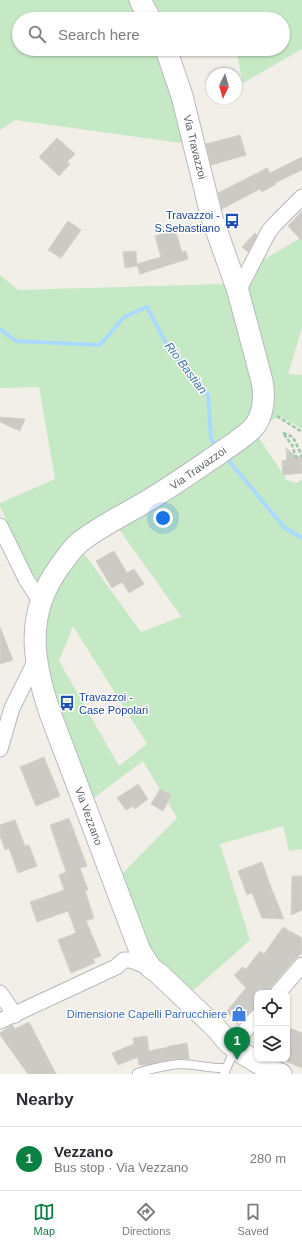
<!DOCTYPE html>
<meta charset="utf-8">
<style>
body{margin:0;font-family:Helvetica,sans-serif;background:#f7f7f7;color:#2b2b33}
.controls{position:absolute;right:12px;bottom:12px;display:grid;overflow:hidden;border-radius:8px;box-shadow:0 1px 3px #0004}
.controls button{width:36px;height:36px;display:grid;place-items:center;padding:0;border:0;border-bottom:1px solid #e1e1e2;background:#fff;color:#2b2b33;font:20px sans-serif}
.compass{position:absolute;left:206px;top:68px;width:36px;height:36px;border-radius:50%;background:#fff;box-shadow:0 1px 3px #0004;rotate:185deg}
.you{position:absolute;left:163px;top:518px;width:14px;height:14px;margin:-10px;border:3px solid #fff;border-radius:50%;background:#1a73e8;box-shadow:0 0 0 6px #1a73e833}
.badge{display:grid;place-items:center;width:26px;height:26px;border-radius:50%;background:#0b8043;color:#fff;font-size:13px;font-weight:700}
.pin{position:absolute;translate:-50% -33px;filter:drop-shadow(0 1px 2px #0008)}
.pin::after{content:'';position:absolute;top:21px;width:14px;height:12px;background:inherit;clip-path:polygon(0 0,100% 0,50% 100%)}
.list{margin:0;padding:0;list-style:none}
h2{display:flex;justify-content:space-between;align-items:center;height:52px;margin:0;padding:0 16px;font-size:17px}
h2 small{font-size:13px;font-weight:400;color:#7c7c81}
.list li{display:grid;grid-template-columns:26px 1fr auto;gap:12px;align-items:center;box-sizing:border-box;height:64px;padding:0 16px;border-top:1px solid #e1e1e2}
.list b{display:block;font-size:15px;white-space:nowrap}
.list p{margin:0;font-size:13px;white-space:nowrap;color:#7c7c81}
.list em{font-size:13px;font-style:normal;color:#7c7c81}
.icon{flex:none;width:22px;height:22px;fill:none;stroke:currentColor;stroke-width:2;stroke-linecap:round;stroke-linejoin:round}
.map{position:relative;flex:none;width:302px;height:1074px;overflow:hidden}
.search{position:absolute;background:#fff;box-shadow:0 1px 3px #0004;left:12px;right:12px;top:12px;height:44px;display:flex;align-items:center;gap:10px;box-sizing:border-box;padding:0 14px;border-radius:22px;color:#7c7c81;font-size:15px}
.sheet{height:116px;background:#fff}
nav{display:flex;justify-content:space-around;align-items:center;box-sizing:border-box;height:56px;border-top:1px solid #e1e1e2;background:#fff;font-size:11px;color:#7c7c81}
nav a{display:grid;justify-items:center;gap:2px}
nav .on{color:#0b8043}
.map>svg:first-child{display:block}
.green{fill:#c5e8c5;fill-rule:evenodd}
.lines{fill:none;stroke-linecap:round;stroke-linejoin:round}
.stream{stroke:#aadaff;stroke-width:4}
.building{fill:#cccac5;stroke:#d6d1c6}
.lane-casing{stroke:#b5b8bc;stroke-width:10}
.street-casing{stroke:#b5b8bc;stroke-width:17}
.secondary-casing{stroke:#b6babf;stroke-width:23}
.path{stroke:#9cc7a9;stroke-width:2.5;stroke-dasharray:4 2;stroke-linecap:butt}
.lane{stroke:#fff;stroke-width:8}
.street{stroke:#fff;stroke-width:15}
.secondary{stroke:#fff;stroke-width:21}
.labels{text-anchor:middle;dominant-baseline:central;stroke-width:3;stroke-linejoin:round;paint-order:stroke}
.street-label{font-size:11px;fill:#5f6368;stroke:#fff}
.transit-label{font-size:11px;fill:#164399;stroke:#fff;text-anchor:end}
.shop-label{font-size:11px;fill:#366cbe;stroke:#fff;text-anchor:end}
.water-label{font-size:12px;font-style:italic;fill:#4174aa;stroke:#fff}
</style>
<div class="map">
<svg width="302" height="1074" viewBox="0 0 302 1074">
<rect width="100%" height="100%" fill="#f1efe8"/>
<!-- green -->
<g class="green">
<polygon points="0,0 302,0 302,49 243,83 236,49 283,49 283,19 230,19 229,17 218,19 19,19 19,49 160,49 188,144 15,120 0,130"/>
<path d="M302,237V328L288,374L302,375V429L280,416L253,429L287,480L296,483L302,480V849L289,851L283,826L220,844L250,940L187,996L150,956L118,878L177,818L143,761L91,800L40,666L47,611L0,506V503L55,479L39,387L0,388V275L18,290L223,284ZM116,525L181,616V617L141,632L80,548ZM73,626L147,744L119,766L59,661Z"/>
</g>
<g class="lines">
<!-- stream -->
<g class="stream">
<polyline points="0,329 16,341 100,345 124,317 147,307 167,345 208,394 211,439 218,448"/>
<polyline points="225,456 284,527 302,538"/>
</g>
</g>
<!-- building -->
<g class="building">
<polygon points="240,135 246,155 211,165 206,144"/>
<polygon points="57,138 75,154 67,162 70,164 59,176 39,157"/>
<polygon points="302,157 302,170 275,183 276,184 262,192 260,189 222,209 218,193 267,168 270,173"/>
<polygon points="302,211 302,241 288,226"/>
<polygon points="68,221 81,230 61,258 48,250"/>
<polygon points="175,230 182,252 186,251 188,259 140,274 137,264 161,257 155,236"/>
<polygon points="255,233 257,235 248,252 242,247"/>
<polygon points="136,251 137,266 125,268 123,252"/>
<polygon points="0,417 25,419 20,431 0,422"/>
<polygon points="286,448 297,457 302,456 302,473 283,475 282,461 287,460"/>
<polygon points="114,551 127,573 134,569 144,584 129,593 122,582 112,588 96,561"/>
<polygon points="0,627 13,660 0,664"/>
<polygon points="44,757 60,796 36,806 20,767"/>
<polygon points="138,784 148,799 135,809 133,806 126,810 117,798"/>
<polygon points="160,789 171,795 163,811 151,804"/>
<polygon points="69,818 87,866 80,868 88,890 85,891 94,918 86,921 101,956 93,959 95,963 71,973 58,940 76,933 68,911 37,922 30,902 64,890 59,875 66,872 50,825"/>
<polygon points="15,820 25,846 29,845 37,866 18,873 9,848 5,850 0,836 0,825"/>
<polygon points="262,862 272,890 284,919 262,918 252,893 247,895 238,871"/>
<polygon points="292,876 302,876 302,910 291,915"/>
<polygon points="283,927 288,930 290,934 290,931 302,938 302,953 294,960 271,987 268,993 257,993 257,1008 251,1011 237,1025 227,1011 246,988 234,975 243,967 246,969 260,951 264,954"/>
<polygon points="29,1022 56,1074 28,1074 0,1035 0,1033 12,1025 15,1029"/>
<polygon points="287,1027 302,1033 302,1068 287,1062"/>
<polygon points="147,1036 149,1051 169,1047 169,1046 187,1043 189,1059 174,1059 147,1065 139,1065 138,1057 118,1065 112,1053 134,1044 133,1038"/>
</g>
<g class="lines">
<defs>
<g id="lane">
<path d="M137,1073C151,1069 166,1065 180,1064C196,1064 211,1069 226,1068"/>
<polyline points="224,1074 235,1048"/>
</g>
<g id="street">
<polyline points="238,291 269,231 275,224 302,197"/>
<polyline points="0,526 26,579 40,601"/>
<polyline points="0,749 12,708 36,660"/>
<polyline points="0,993 15,1015"/>
<polyline points="278,993 302,965"/>
<polyline points="0,1021 116,967 124,960 131,960 151,968"/>
<polyline points="229,1043 243,1033 257,1017"/>
</g>
<g id="secondary">
<polyline points="140,0 150,19"/>
<path d="M166,49L182,96L212,218L238,291L262,381C265,396 264,417 252,429C243,438 231,445 220,453C195,470 171,487 144,503C123,515 99,527 80,542C72,548 66,558 60,566C25,613 32,660 50,713L140,951L151,968L158,973L214,1026L229,1043L245,1055L270,1070L281,1074"/>
</g>
</defs>
<!-- lane casing -->
<use href="#lane" class="lane-casing"/>
<!-- street casing -->
<use href="#street" class="street-casing"/>
<!-- secondary casing -->
<use href="#secondary" class="secondary-casing"/>
<!-- path -->
<g class="path">
<polyline points="277,416 302,432"/>
<polygon points="283,433 293,437 302,456 296,457 292,445"/>
</g>
<!-- lane -->
<use href="#lane" class="lane"/>
<!-- street -->
<use href="#street" class="street"/>
<!-- secondary -->
<use href="#secondary" class="secondary"/>
</g>
<!-- icons -->
<defs>
<symbol id="bus-bare" viewBox="-9 -9 18 18"><path d="M-5-6H5V4H4V6H2V4H-2V6H-4V4H-5ZM-3.5-4V0h7V-4ZM-3.5 1.2v1.5H-2V1.2ZM2 1.2v1.5H3.5V1.2Z" fill="#1a4fb4" stroke="#fff" stroke-width="2.5" paint-order="stroke"/></symbol>
<symbol id="shop-bare" viewBox="-9 -9 18 18"><path d="M-5-2.5h2.3a2.7 3.5 0 0 1 5.4 0H5L5.5 6h-11ZM-1.5-2.5h3a1.5 2.3 0 0 0-3 0Z" fill="#3f7fe0" stroke="#fff" stroke-width="2.5" paint-order="stroke"/></symbol>
</defs>
<g fill-rule="evenodd">
<use href="#bus-bare" x="221" y="210" width="22" height="22"/>
<use href="#bus-bare" x="56" y="692" width="22" height="22"/>
<use href="#shop-bare" x="228" y="1003" width="22" height="22"/>
</g>
<g class="labels">
<!-- street labels -->
<g class="street-label">
<text transform="translate(195 147) rotate(76)">Via Travazzoi</text>
<text transform="translate(198 468) rotate(-35)">Via Travazzoi</text>
<text transform="translate(89 816) rotate(70)">Via Vezzano</text>
</g>
<!-- transit labels -->
<g class="transit-label">
<text x="220" y="215">Travazzoi -<tspan x="220" dy="13">S.Sebastiano</tspan></text>
<text x="79" y="697" text-anchor="start">Travazzoi -<tspan x="79" dy="13">Case Popolari</tspan></text>
</g>
<!-- shop labels -->
<g class="shop-label">
<text x="227" y="1014">Dimensione Capelli Parrucchiere</text>
</g>
<!-- water labels -->
<g class="water-label">
<text transform="translate(186 368) rotate(53)">Rio Bastian</text>
</g>
</g>
</svg>
<div class="controls">
<button><svg class="icon" aria-label="locate" viewBox="0 0 24 24"><circle cx="12" cy="12" r="6"/><path d="M12 2v4M12 18v4M2 12h4M18 12h4"/></svg></button>
<button><svg class="icon" aria-label="layers" viewBox="0 0 24 24"><path d="M12 4l9 5-9 5-9-5zM3 14l9 5 9-5"/></svg></button>
</div>
<svg class="compass" viewBox="-18 -18 36 36"><path d="M0-13l5 13h-10z" fill="#e53935"/><path d="M0 13l5-13h-10z" fill="#7c7c81"/></svg>
<div class="you"></div>
<div class="pin badge" style="left:237px;top:1060px">1</div>
<div class="search"><svg class="icon" aria-label="search" viewBox="0 0 24 24"><circle cx="10" cy="10" r="6"/><path d="M15 15l6 6"/></svg>Search here</div>
</div>
<section class="sheet">
<h2>Nearby<small></small></h2>
<ul class="list">
<li><span class="badge">1</span><div><b>Vezzano</b><p>Bus stop · Via Vezzano</p></div><em>280 m</em></li>
</ul>
</section>
<nav>
<a class="on"><svg class="icon" aria-label="map" viewBox="0 0 24 24"><path d="M3 6l6-2 6 2 6-2v14l-6 2-6-2-6 2zM9 4v14M15 6v14"/></svg>Map</a>
<a><svg class="icon" aria-label="directions" viewBox="0 0 24 24"><path d="M12 3l9 9-9 9-9-9zM9 14v-3h6M13 9l2 2-2 2"/></svg>Directions</a>
<a><svg class="icon" aria-label="saved" viewBox="0 0 24 24"><path d="M7 4h10v16l-5-4-5 4z"/></svg>Saved</a>
</nav>
